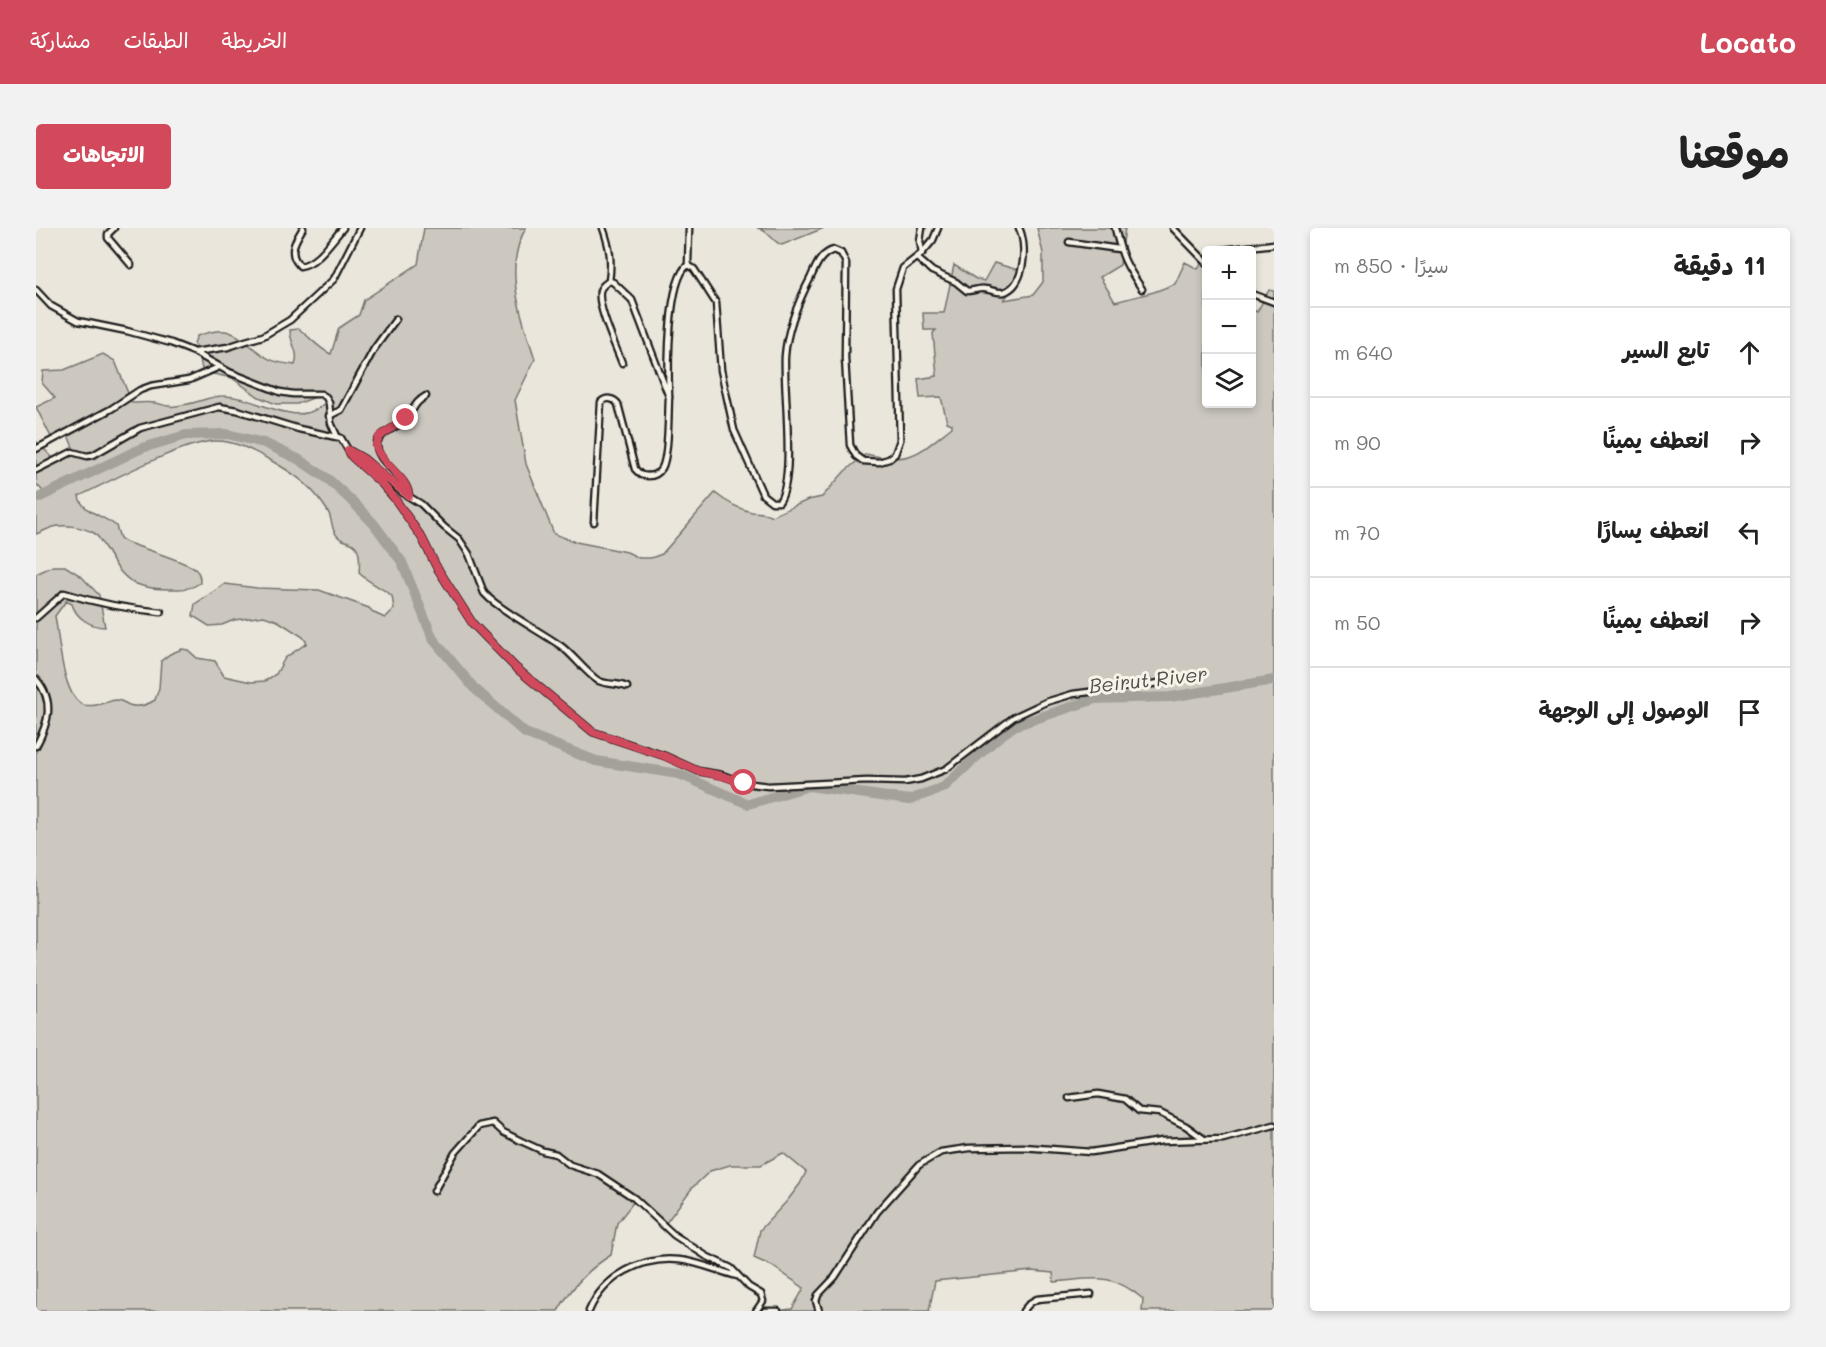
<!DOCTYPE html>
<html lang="ar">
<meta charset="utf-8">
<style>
body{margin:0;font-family:Mali,"Playpen Sans Arabic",sans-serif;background:#f2f2f2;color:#222;direction:rtl}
.controls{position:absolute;right:18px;top:18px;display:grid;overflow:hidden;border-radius:6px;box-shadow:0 3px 9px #0003}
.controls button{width:54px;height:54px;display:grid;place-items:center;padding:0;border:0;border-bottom:2px solid #e0e0e0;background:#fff;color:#222;font:30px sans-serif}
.stop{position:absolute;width:18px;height:18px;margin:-14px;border:4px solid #d1495b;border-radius:50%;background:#fff}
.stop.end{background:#d1495b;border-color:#fff;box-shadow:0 2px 6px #0008}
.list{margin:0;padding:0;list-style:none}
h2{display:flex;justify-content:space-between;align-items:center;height:78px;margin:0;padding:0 24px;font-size:26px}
h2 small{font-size:20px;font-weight:400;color:#767676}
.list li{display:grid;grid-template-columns:39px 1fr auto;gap:18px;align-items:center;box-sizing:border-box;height:90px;padding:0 24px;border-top:2px solid #e0e0e0}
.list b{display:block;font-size:22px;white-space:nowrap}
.list em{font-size:20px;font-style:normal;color:#767676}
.icon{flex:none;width:33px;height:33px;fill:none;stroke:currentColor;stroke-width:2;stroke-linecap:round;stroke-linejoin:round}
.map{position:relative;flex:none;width:1238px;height:1083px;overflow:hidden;direction:ltr;border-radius:6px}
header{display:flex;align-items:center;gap:36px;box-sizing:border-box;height:84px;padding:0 30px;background:#d1495b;color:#fff}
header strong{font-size:28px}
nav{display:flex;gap:33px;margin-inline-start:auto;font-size:21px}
.intro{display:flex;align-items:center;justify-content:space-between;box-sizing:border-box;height:144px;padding:0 36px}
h1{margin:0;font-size:42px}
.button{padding:15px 27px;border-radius:6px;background:#d1495b;color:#fff;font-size:21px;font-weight:700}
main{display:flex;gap:36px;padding:0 36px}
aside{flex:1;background:#fff;border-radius:6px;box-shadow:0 3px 9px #0003}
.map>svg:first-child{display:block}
.green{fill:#ccc8c0;stroke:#74726e;stroke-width:1.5}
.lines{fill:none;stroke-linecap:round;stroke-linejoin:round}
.river{stroke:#a3a19a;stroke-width:10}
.street-casing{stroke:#1c1c1c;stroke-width:9}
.street{stroke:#f7f3e8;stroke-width:4.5}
.route{stroke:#d1495b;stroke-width:8}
.labels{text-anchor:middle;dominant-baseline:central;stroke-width:6;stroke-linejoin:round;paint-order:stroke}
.water-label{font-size:20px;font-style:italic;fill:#52514e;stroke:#f7f3e8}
</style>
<header>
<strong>Locato</strong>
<nav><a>الخريطة</a><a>الطبقات</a><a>مشاركة</a></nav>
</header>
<div class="intro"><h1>موقعنا</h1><a class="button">الاتجاهات</a></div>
<main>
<aside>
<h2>11 دقيقة<small>سيرًا · 850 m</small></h2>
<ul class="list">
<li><svg class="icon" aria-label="ahead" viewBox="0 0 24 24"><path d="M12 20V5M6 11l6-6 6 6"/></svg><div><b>تابع السير</b></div><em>640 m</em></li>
<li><svg class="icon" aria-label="right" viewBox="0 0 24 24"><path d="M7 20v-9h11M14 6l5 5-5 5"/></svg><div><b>انعطف يمينًا</b></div><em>90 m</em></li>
<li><svg class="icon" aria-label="left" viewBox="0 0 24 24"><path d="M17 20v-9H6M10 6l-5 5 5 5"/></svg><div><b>انعطف يسارًا</b></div><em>70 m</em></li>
<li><svg class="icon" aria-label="right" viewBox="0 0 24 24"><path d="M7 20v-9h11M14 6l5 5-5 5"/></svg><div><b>انعطف يمينًا</b></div><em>50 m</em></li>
<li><svg class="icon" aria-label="arrive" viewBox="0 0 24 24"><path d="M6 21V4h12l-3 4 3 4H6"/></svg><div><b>الوصول إلى الوجهة</b></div></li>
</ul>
</aside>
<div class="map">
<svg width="1238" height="1083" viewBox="0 0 1238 1083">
<rect width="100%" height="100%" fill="#eae6dc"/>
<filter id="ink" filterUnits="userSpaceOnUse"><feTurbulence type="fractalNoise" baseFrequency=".0167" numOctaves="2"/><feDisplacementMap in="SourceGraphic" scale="12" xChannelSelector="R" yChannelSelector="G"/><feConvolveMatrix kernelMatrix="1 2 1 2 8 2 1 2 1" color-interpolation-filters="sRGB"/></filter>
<g filter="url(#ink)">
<!-- green -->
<g class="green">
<path d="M388,0H490C466,41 486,90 499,131L479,172L490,236L518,306L540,314L591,324L603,330H615L626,326L679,265C690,274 703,281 716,284C724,285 729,284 736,288L772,272L786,269L809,243L830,226C875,237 883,225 916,199V196L911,194L905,169L884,170L882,151L901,148L897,105L900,102H888L887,85H908L918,37L940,51L948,53L958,35L989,44L968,72L997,67L1007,54V25L1001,0H1089L1084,37L1064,49L1079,74L1118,64L1139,56L1149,34L1162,41L1170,27V176H1216V81L1221,84L1233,62L1238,63V1083H1106L1107,1071C1074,1043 1058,1051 1018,1054L1017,1045L996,1043L899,1053L893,1083H739L756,1081L768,1060L736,1038L718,1030L724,1002L751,973L764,956L770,944L747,925L725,937H694L674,943L656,960L630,995L599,972L581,995L575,1027C551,1042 536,1059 522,1083H0V346L17,338H29L45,348L63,367L69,399C55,399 40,390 36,376L30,373L19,388C23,408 26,470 48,477C59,480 70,473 80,472C86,472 88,475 93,477C102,480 111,477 119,472L123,460L125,433L134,426L146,421L152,422L161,430L179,433L188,448L215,454L229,453L240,446L249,430L271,415L267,409L242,393L228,388L198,392L186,397L173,398L157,388L159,376L189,356L221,360L283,362L333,380L338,385L349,390L358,381L356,368C345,359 333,355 323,345C327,301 307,323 298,303C295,297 296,289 291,282C275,257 259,246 234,232C218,223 198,212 178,213C142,216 77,252 43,268C45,284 69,288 80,298L84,310L90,314C104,320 151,333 160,342C164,345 164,350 164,355C154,362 145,361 133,361C95,361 87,351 69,320C65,315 63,308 58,305C47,299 30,296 17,299C11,301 6,304 0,306V269L9,265L0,256V213L20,233L38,222L30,202L15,209L0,179L19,170L6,155L7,143L28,142L67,126L79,133L96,175C104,175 112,174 119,175C124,175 128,178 132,178C137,179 142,178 146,177C160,176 173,168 187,168C223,167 264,208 294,169L285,167L261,176H240L223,169L196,150L173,145L166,141L162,122L158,115L161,108C196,96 198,106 224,125C234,134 246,135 259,137C264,123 254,116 254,102L263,101C274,109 283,121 295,126L303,100L323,87L328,72L382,36Z"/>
<path d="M721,0H788L746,17C736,14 732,1 721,0Z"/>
</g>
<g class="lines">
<!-- river -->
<polyline class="river" points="0,271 106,220 150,207 191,206 228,215 262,231 292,251 317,274 338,296 366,334 397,411 438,460 489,505 560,533 643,546 712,576 773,558 873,572 908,559 959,512 978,498 1059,471 1134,469 1238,452"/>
<defs>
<g id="street">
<polyline points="78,0 72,6 72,10 95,37"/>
<path d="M267,0C259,13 251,25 264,38C281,36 296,12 307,0"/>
<path d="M567,0C574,20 576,32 573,53C569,56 565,58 564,63C561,79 580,119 586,135"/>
<polyline points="886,0 884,13 886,25"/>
<path d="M1079,0C1086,30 1089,36 1106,61"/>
<polyline points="1137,0 1170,34"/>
<polyline points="1033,14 1083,21"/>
<polyline points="1186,22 1238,16"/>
<path d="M881,30L896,43L920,54L931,63C937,63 943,60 949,61C956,62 961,65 968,64C990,57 991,16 983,0"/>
<path d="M652,37L658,41L680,75L685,142L698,202L727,267L736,274H743C760,251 747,160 749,128C751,101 763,72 775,49C780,38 785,25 798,22L805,25L810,35L809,130L814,217L820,228L827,233L843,234L853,231L859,226L864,212L860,61L867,40L886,25L897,12L902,0"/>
<polyline points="652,37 653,0"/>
<path d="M573,53L577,54L596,72L633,169C632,142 631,52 652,37"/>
<polyline points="0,62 15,78 42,93 91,103 135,115 158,124 193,144 244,164 257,166 285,166 290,169 293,175 295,195 301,208"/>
<polyline points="1216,66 1238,74"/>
<polyline points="159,124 192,119 210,113 227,108 254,92 298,51 324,0"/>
<polyline points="293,188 305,182 338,121 360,91"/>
<polyline points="0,221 75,181 104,162 115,158 153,152 183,139"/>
<path d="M314,223L328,231L367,265L385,276L408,299L423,311L433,326L448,365L454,371C476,389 502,402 525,418C536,426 554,449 563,453C572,457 581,455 591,459"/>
<polyline points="0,242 36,224 51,228 57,227 104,200 183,179 201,182 263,201 305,210 316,229 346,256 359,271 386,310 400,338 437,396 479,439 557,504 629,528 662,543 686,547 708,555 732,558 831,553 869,554 885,551 910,541 978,489 1010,474 1037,466 1132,454"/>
<path d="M373,268C371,246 339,236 341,214C347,202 362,200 371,190C379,180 378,175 390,168"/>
<path d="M558,294L565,174C570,169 578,170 582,176L599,241L605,247C613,249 621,248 626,240C633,227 632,186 633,169"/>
<path d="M0,390L28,365C60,375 92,381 125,384"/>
<path d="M0,451C19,473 13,494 0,518"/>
<polyline points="1033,870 1062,866 1089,871 1103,883 1124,885 1150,898 1168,911"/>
<polyline points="398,963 419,925 443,898 457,895 467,904 485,913 507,923 520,926 534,937 562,946 598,970 638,1007 670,1028 695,1040 713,1059 725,1066 727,1073 720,1083"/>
<path d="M553,1083C568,1048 606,1028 643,1032C663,1034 682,1043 701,1048"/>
<polyline points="729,1083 742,1083"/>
<polyline points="783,1083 780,1073 782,1067 799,1049 841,984 883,937 905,924 933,920 987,919 1055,924 1126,913 1187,911 1238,897"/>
<polyline points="987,1083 994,1075 1001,1071 1055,1066"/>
</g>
</defs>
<!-- street casing -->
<use href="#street" class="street-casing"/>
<!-- street -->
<use href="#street" class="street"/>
</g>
</g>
<g class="lines" filter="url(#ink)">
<!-- route -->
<path class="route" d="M370,190L343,209L340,218C346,237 371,248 373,268L328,231L312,222L316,229L346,256L359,271L386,310L400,338L437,396L479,439L557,504L628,528L662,543L686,548L708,555"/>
</g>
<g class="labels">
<!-- water labels -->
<g class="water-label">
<text transform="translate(1112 451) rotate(-6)">Beirut River</text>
</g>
</g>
</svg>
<div class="controls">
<button>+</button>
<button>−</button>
<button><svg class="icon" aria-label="layers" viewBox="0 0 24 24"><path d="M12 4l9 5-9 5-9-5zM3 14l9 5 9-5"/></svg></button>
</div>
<div class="stop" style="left:708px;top:555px"></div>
<div class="stop end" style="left:370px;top:190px"></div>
</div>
</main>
